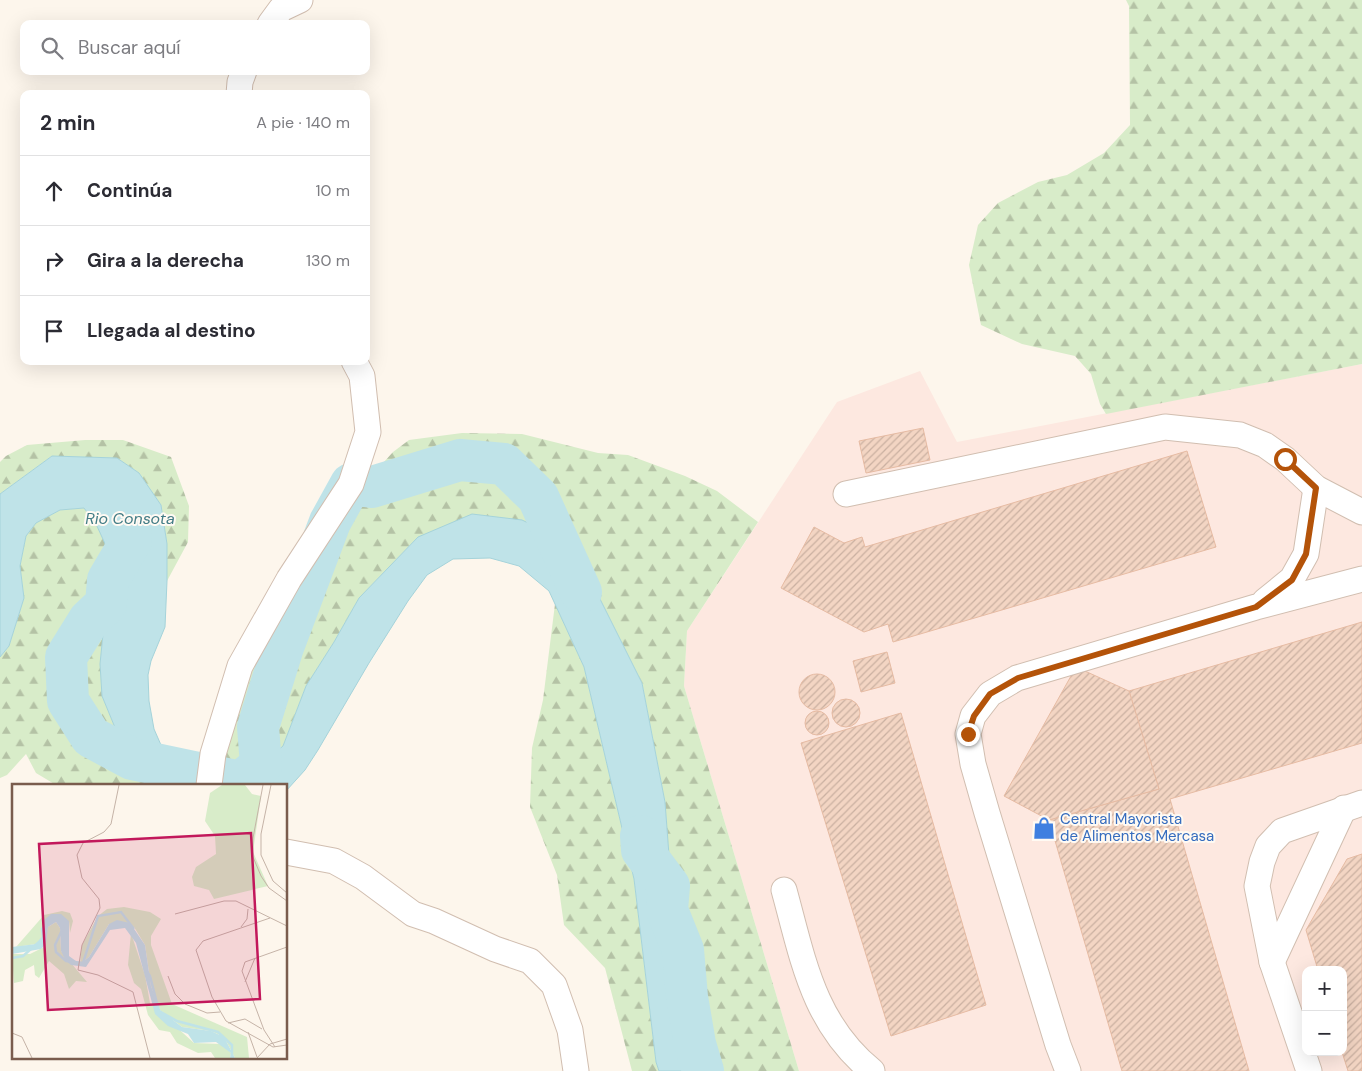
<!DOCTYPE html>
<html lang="es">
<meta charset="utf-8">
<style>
body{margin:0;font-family:"DM Sans",sans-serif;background:#f7f7f7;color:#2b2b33}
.controls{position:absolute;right:15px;bottom:15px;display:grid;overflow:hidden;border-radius:10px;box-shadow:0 5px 20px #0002}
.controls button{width:45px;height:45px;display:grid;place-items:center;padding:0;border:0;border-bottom:1px solid #e1e1e2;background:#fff;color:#2b2b33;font:25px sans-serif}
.stop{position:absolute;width:15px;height:15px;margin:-11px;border:4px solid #b45309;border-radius:50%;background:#fff}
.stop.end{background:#b45309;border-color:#fff;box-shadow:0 1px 5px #0008}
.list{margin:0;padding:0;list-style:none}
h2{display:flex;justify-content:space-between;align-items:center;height:65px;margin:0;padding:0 20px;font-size:21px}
h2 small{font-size:16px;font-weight:400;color:#7c7c81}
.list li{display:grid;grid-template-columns:32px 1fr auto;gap:15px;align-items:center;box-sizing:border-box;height:70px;padding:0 20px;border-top:1px solid #e1e1e2}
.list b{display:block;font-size:19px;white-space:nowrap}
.list em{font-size:16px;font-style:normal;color:#7c7c81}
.icon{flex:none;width:28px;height:28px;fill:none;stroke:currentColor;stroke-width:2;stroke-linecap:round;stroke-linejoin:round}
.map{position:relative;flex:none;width:1362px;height:1071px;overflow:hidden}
.search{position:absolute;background:#fff;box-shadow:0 5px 20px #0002;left:20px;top:20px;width:350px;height:55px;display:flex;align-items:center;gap:12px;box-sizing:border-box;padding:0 18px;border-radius:10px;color:#7c7c81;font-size:19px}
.panel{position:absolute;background:#fff;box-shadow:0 5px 20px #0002;left:20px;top:90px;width:350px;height:275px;border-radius:10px}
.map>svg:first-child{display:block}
.commercial{fill:#fde8e0;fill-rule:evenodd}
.forest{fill:url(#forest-firs)}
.water{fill:#bfe3e8;stroke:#a5d3da}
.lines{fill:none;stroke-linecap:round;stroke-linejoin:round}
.river{stroke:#bfe3e8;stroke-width:42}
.building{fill:url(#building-hatch);stroke:#e6bba3}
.minor-casing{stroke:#d1beb0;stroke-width:27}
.minor{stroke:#fff;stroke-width:25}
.route{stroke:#b45309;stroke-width:6}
.labels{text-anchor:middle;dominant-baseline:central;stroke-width:4;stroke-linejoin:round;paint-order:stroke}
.shop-label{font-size:15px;fill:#366cbe;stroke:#fffaf3;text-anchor:start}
.water-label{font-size:16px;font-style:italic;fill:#437c86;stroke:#fffaf3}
.inset-river{fill:none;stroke:#bfe3e8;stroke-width:2.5}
.inset-road{fill:none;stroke:#c5b3a7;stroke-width:1}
.view{fill:#c2185b;fill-opacity:0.15;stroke:#c2185b;stroke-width:2.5}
.inset-edge{fill:none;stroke:#7a5c4d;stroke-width:2.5}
</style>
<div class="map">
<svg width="1362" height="1071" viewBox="0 0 1362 1071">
<defs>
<pattern id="forest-firs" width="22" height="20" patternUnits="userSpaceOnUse" patternTransform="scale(1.25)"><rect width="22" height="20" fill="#d8ecc9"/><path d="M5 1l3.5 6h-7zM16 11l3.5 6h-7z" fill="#b4c2a5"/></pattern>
<pattern id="building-hatch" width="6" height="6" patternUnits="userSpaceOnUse" patternTransform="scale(1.25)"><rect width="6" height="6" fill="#f3d5c3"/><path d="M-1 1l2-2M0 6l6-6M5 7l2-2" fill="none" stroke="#cab0a1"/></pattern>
</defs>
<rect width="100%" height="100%" fill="#fdf6ec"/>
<!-- commercial -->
<path class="commercial" d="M1362,364V1071H799L684,686L687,631L837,402L920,371L957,442ZM1306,970H1343V1052H1306Z"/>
<!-- forest -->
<g class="forest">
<polygon points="1126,0 1362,0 1362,364 1106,414 1100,404 1091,374 1075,356 1022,344 981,325 969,265 978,225 998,203 1038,182 1067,175 1104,153 1130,125 1129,6"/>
<polygon points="462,433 522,434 598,453 628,455 685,476 717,491 758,522 687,631 684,686 799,1071 703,1071 669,947 667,910 669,855 665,802 642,683 583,565 418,537 359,598 334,642 306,686 283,746 241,782 220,784 240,666 351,484 373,474 393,452 409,440"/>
<polygon points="85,440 123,440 171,457 189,506 188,542 167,581 167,544 161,505 139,473 117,458 52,456 0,494 0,462 6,456 27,445"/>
<polygon points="84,508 96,524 107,548 106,604 100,664 102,696 116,730 132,759 149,781 155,785 56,785 36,773 26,754 7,775 0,778 0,657 9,646 24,598 20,566 26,536 36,523 60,510"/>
<polygon points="555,604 584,667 634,879 656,1062 659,1071 632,1071 605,968 564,925 557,875 530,807 532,748 543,700"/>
</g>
<!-- water -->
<polygon class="water" points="52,456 117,458 139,473 161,505 167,544 167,581 165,627 151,661 148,675 149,701 154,729 168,761 220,784 241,782 261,765 283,746 306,686 334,642 359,598 418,537 472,514 522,520 557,537 583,565 642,683 665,802 669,855 667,910 669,947 703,1071 659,1071 656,1062 634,879 584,667 549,591 519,566 490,558 453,559 427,575 408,601 369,663 318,750 305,770 286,791 286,785 155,785 149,781 132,759 116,730 102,696 100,664 106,604 107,548 96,524 84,508 60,510 36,523 26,536 20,566 24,598 9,646 0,657 0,494"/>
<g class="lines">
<!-- river -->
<g class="river">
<polyline points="130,531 131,541 108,580 106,604 89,620 66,657 68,701 91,737 132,759 241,782 261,765 258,727 283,647 330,522 351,484 372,487 460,460 504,464 538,497 581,592"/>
<polyline points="641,836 642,850 669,886 667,910 683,950 687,997 695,1044 703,1071"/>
</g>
</g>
<!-- building -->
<g class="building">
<polygon points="923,428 930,460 866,473 859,441"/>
<polygon points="1187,451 1216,547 893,642 888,624 864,632 781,588 814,527 844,543 862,537 865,547"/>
<polygon points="1362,622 1362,743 1170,799 1249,1071 1122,1071 1049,820 1159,789 1129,691"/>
<polygon points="887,652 895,683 861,692 853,661"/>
<polygon points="1076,667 1129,691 1159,789 1049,820 1004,796"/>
<circle cx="817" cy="692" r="18"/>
<circle cx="846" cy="713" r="14"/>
<circle cx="817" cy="723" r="12"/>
<polygon points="901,713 986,1005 891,1036 801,743"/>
<polygon points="1362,854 1362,1071 1348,1071 1342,1052 1343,970 1318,970 1306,930 1347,859"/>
</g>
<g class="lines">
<defs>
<g id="minor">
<polyline points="270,24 281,9 300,0"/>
<polyline points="239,94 240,82 244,71"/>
<polyline points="846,494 1165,427 1240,435 1265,445 1285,459 1316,488 1362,512"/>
<polyline points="1265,601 1292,579 1306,554 1316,488"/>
<polyline points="209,785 213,754 240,666 289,579 351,484 368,432 362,376 354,361"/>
<polyline points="286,852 334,861 363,877 413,914 434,921 495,949 530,961 554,985 570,1030 576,1071"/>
<path d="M784,890C803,959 813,1023 872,1071"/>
<polyline points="1272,962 1344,808"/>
<polyline points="1068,1071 1058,1045 987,813 973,764 968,734 973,716 990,694 1017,678 1256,607 1362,579"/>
<polyline points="1309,1071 1272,962 1257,886 1262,862 1268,846 1282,831 1362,803"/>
</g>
</defs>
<!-- minor casing -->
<use href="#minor" class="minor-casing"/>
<!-- minor -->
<use href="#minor" class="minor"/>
</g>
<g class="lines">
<!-- route -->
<polyline class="route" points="968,734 974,716 990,694 1018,678 1256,607 1292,580 1306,554 1316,488 1285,459"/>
</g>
<!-- icons -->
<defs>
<symbol id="shop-bare" viewBox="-9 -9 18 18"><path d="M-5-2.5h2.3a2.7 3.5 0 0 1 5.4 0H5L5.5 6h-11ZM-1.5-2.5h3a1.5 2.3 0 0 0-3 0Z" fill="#3f7fe0" stroke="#fffaf3" stroke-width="2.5" paint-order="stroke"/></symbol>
</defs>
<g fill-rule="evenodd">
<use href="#shop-bare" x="1028" y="812" width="32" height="32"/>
</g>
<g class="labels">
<!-- shop labels -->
<g class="shop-label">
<text x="1060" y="819">Central Mayorista<tspan x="1060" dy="17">de Alimentos Mercasa</tspan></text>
</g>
<!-- water labels -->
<g class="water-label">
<text x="130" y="518">Rio Consota</text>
</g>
</g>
<!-- overview -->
<g transform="translate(12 784)">
<rect width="275" height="275" fill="#fdf6ec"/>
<path d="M210,1H233L240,10L249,12L241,68L256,102L202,115L197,106L182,102L180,93L184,83L204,70L203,52L193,37L198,9ZM112,123L138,128L149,135L139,152V161L160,220L235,253L237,274H223L212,253L199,247L170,243L148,226L139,202L133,161L122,143L97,140L77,173L68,180L70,161L86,132L95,125ZM50,127L58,129L61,137L58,149L57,137H31V153L24,160L4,163L32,131ZM44,138L48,144L49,167L75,198L64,197L57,205L52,190L37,177L27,194L23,191L22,181L13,186L11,197L2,199L0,170H18L32,163L36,143ZM119,149L133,191L138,219L182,259L209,260L219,269L218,274H203L199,268L186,269L165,259L158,248L147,246L136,231L129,205L122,199L116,181Z" fill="#d8ecc9"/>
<path d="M39,130H49L57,137V172L68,180L77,173L97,140L105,136L118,139L133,161L139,202L148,226L170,243L199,247L212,253L223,274H218L219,269L204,258L182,259L176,250L156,242L143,230L124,159L113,144L98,146L74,183L59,181L54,177L49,167L48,144L44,138L36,143L34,160L29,165L0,170V163L24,160L31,153V137Z" fill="#bfe3e8"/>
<path class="inset-river" d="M52,142L43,161L44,168L54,177L71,179L86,132L109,128L122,145M0,174L11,172L27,158L31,153L30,145L36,138M134,186L138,192L147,227L165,237L206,248L220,261V274"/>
<path class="inset-road" d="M107,1L99,40L92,48L71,59L65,71L70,94L87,115L88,124L70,161L66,186L86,191L121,208L138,274M251,1L241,54V73L249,92L257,104L275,117M259,1L249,50V71L261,97L275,109M163,130L212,117H224L275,142M258,134L191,157L184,166L200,213L214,237L261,263L275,261M229,143L235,135L236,125M156,192L163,210L173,220L195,229L208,228M233,198L243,174M216,239L233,235L250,245M236,248L245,273M0,249L10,253L20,274M263,263L252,246L230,187L233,178L275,163M245,274L258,260L275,255"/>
<path class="view" d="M239,49L248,215L36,226L27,60Z"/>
<rect width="275" height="275" class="inset-edge"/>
</g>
</svg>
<div class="controls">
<button>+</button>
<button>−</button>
</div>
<div class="stop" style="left:1285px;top:459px"></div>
<div class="stop end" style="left:968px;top:734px"></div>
<div class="search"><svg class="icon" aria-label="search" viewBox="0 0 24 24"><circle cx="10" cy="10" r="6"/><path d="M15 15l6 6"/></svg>Buscar aquí</div>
<section class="panel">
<h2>2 min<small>A pie · 140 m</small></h2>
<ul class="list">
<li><svg class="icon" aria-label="ahead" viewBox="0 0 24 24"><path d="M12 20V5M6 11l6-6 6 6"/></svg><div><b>Continúa</b></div><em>10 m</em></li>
<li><svg class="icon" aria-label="right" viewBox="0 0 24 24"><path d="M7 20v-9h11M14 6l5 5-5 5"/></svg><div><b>Gira a la derecha</b></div><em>130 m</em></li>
<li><svg class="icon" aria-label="arrive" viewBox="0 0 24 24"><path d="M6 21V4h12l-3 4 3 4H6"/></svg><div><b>Llegada al destino</b></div></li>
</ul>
</section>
</div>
